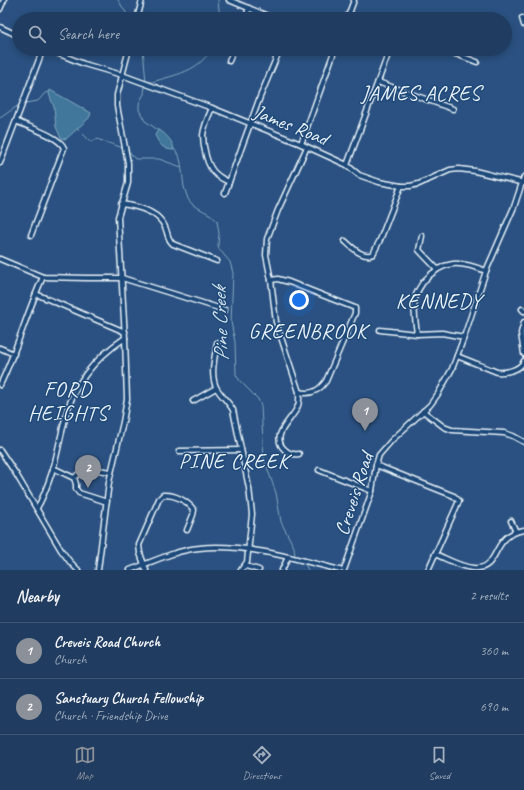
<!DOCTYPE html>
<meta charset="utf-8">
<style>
body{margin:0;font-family:Caveat,sans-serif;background:#2d486a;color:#f1f3f6}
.you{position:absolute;left:299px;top:300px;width:14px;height:14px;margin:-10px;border:3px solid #fff;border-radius:50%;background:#1a73e8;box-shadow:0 0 0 6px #1a73e833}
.badge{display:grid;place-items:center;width:26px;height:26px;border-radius:50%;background:#8c9099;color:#fff;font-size:13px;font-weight:700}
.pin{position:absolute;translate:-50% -33px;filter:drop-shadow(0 1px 2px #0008)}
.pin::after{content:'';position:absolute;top:21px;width:14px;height:12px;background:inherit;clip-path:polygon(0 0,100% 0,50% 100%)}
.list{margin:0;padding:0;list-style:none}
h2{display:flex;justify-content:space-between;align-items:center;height:52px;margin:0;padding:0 16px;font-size:17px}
h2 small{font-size:13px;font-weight:400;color:#a2aebd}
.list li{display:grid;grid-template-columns:26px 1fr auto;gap:12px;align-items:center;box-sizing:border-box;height:56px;padding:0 16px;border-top:1px solid #3d5676}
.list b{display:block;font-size:15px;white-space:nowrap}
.list p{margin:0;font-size:13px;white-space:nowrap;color:#a2aebd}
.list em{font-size:13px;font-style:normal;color:#a2aebd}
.icon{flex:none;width:22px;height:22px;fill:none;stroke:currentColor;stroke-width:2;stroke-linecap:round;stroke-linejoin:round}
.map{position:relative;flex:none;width:524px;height:570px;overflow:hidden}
.search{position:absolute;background:#203d61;box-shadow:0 2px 6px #0003;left:12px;right:12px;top:12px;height:44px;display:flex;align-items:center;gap:10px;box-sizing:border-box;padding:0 14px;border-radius:22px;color:#a2aebd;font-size:15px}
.sheet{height:164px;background:#203d61}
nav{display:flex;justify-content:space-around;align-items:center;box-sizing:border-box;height:56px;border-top:1px solid #3d5676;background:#203d61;font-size:11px;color:#a2aebd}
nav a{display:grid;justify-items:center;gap:2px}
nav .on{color:#8c9099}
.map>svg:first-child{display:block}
.water{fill:#3f779a;stroke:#83a8c0}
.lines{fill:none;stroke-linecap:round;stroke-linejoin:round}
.stream{stroke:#83a8c0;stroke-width:1}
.minor-casing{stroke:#e8f1f8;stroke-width:7}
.minor{stroke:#1f4a7a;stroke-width:4}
.labels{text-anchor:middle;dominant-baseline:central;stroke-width:3;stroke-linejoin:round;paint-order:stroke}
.street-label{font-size:20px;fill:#e8f1f8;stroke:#1f4a7a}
.neighbourhood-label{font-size:21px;letter-spacing:1px;fill:#e8f1f8;stroke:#1f4a7a}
.water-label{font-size:21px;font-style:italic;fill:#cfdfea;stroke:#1f4a7a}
</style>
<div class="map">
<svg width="524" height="570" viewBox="0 0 524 570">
<rect width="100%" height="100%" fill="#2a5181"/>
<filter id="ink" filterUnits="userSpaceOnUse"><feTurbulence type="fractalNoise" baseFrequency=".025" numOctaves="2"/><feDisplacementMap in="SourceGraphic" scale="8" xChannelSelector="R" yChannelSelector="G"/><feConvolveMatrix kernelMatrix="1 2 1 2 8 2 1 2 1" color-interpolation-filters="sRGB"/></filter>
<g filter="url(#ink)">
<!-- water -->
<g class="water">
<polygon points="50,90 91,113 89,118 66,139 61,138 56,127 54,107 49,94"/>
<path d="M158,130C165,132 174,143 174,150C163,150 159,144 155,135Z"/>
</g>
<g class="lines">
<!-- stream -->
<g class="stream">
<polyline points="118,0 130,19"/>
<polyline points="218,0 220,19"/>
<polyline points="143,49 146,82"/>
<path d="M147,81L152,82C174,75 199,72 211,49"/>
<polyline points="145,85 144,94 140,101 139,105 139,110 145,121 158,130"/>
<polyline points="25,103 38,101 45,93 49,92"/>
<polyline points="0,118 19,105"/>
<polyline points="77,128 91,142 97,139 123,148"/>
<polyline points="174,149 179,155 181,163 184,187 188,199 193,205 211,215 217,221 219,233 218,245 219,249 230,262 233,273 231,322 235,342 236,375 240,381 258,399 261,406 264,459 276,493 281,522 294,547 295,556"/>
<polyline points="128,150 135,159 159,159 181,167"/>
<polyline points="298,561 305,564 308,570"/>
</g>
<defs>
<g id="minor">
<polyline points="229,0 275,19"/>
<polyline points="0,9 4,0"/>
<polyline points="349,14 361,19"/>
<polyline points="522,18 524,25"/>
<polyline points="137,19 142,0"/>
<polyline points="245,19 249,8"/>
<polyline points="347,19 354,0"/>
<polyline points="0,27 19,36"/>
<polyline points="47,49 84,64 122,75 212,108 301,144 347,165 359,175 379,182 401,186 410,186 419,184 450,170 459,169 475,171 524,183"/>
<polyline points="442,49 477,62"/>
<polyline points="229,61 234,49"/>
<polyline points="378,82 453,109"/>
<path d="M212,108C208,117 204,126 203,135C203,147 207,167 216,174C220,178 225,180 229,182"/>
<path d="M16,121C28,127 59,136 64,148L31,235"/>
<polyline points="301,144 335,49"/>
<polyline points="0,163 43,49"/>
<polyline points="347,165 390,49"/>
<polyline points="225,193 260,97 280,49"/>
<path d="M121,204C137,206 158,211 165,227C168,233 167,239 173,244L217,261"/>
<polyline points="422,236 419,250 437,269"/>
<path d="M345,241C353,248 363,259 373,254L380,240L401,186"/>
<polyline points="0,259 43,277 86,278 122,278 225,310"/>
<path d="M271,280L278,279L289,282L355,308V313L326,381C319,391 311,395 299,392"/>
<polyline points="36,294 125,332"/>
<polyline points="522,309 524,311"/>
<polyline points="524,322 521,333 524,354"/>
<polyline points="380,330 417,334 442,333 464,337"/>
<path d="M417,334C416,323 413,311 415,300C415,293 420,287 424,281C444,259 460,261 486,271"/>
<path d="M217,343C215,356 210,374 216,387C220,395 228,401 233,410L249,488L252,514L247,562L241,570"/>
<polyline points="0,348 14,354"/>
<path d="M457,356L497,372C506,373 520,370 524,361"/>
<path d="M0,385C17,350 27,312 43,277"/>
<polyline points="193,401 216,388"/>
<polyline points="423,411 444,427 452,430 504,433 513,436 524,442"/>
<polyline points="0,450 16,474 61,550 70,562 78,570"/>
<polyline points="179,451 241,450"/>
<path d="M299,454C293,455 288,453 284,449C270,435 292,420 297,408C300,403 299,397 299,392L276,322L271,280L266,255L267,239L270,231L278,210L307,147"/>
<polyline points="376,465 454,496 459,501 428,570"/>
<polyline points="53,468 74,478 76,484 76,489 79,493 107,502"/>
<polyline points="319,470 372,491"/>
<polyline points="74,478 85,468 111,472"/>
<path d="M37,508C45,495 49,481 54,466C58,450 61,435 65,419C73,383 95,358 125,338"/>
<polyline points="511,521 516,532"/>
<path d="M435,554C447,559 460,567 473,568C493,570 493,553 503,541C508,535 516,531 524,530"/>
<polyline points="246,566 259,570"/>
<polyline points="98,570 109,482 123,422 127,399 125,338 118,217 128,183 128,163 117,106 117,95 129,49"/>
<path d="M130,570C152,562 176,550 199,548C244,543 297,559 340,570"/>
<path d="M146,570L140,553L139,545L159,499L163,495C175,494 187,501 194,510L193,515L187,530"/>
<polyline points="282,570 288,557"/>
<polyline points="344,570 372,491 376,465 379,455 392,440 430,405 438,394 452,369 464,337 486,271 514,207 524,177"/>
</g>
</defs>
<!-- minor casing -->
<use href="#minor" class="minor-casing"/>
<!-- minor -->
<use href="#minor" class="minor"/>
</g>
</g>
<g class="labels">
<!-- street labels -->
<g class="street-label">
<text transform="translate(291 125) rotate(22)">James Road</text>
<text transform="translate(354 494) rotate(-72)">Creveis Road</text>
</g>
<!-- neighbourhood labels -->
<g class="neighbourhood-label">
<text x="421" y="93">JAMES ACRES</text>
<text x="439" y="301">KENNEDY</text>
<text x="308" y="331">GREENBROOK</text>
<text x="68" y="389">FORD<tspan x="68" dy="24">HEIGHTS</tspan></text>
<text x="234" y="461">PINE CREEK</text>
</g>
<!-- water labels -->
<g class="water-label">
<text transform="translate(220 324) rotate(-92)">Pine Creek</text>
</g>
</g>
</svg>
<div class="you"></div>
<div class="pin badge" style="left:365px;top:431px">1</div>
<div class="pin badge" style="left:88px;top:488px">2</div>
<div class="search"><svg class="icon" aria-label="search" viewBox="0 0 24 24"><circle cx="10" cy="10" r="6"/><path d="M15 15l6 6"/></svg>Search here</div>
</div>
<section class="sheet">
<h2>Nearby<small>2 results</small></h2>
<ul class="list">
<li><span class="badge">1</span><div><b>Creveis Road Church</b><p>Church</p></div><em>360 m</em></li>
<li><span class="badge">2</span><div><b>Sanctuary Church Fellowship</b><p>Church · Friendship Drive</p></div><em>690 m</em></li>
</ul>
</section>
<nav>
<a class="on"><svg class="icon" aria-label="map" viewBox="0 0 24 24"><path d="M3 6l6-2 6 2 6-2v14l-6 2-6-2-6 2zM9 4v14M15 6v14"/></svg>Map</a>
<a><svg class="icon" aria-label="directions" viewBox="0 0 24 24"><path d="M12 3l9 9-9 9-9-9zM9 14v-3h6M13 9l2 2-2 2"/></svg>Directions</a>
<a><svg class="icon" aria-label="saved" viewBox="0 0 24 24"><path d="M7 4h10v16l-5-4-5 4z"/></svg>Saved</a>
</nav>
